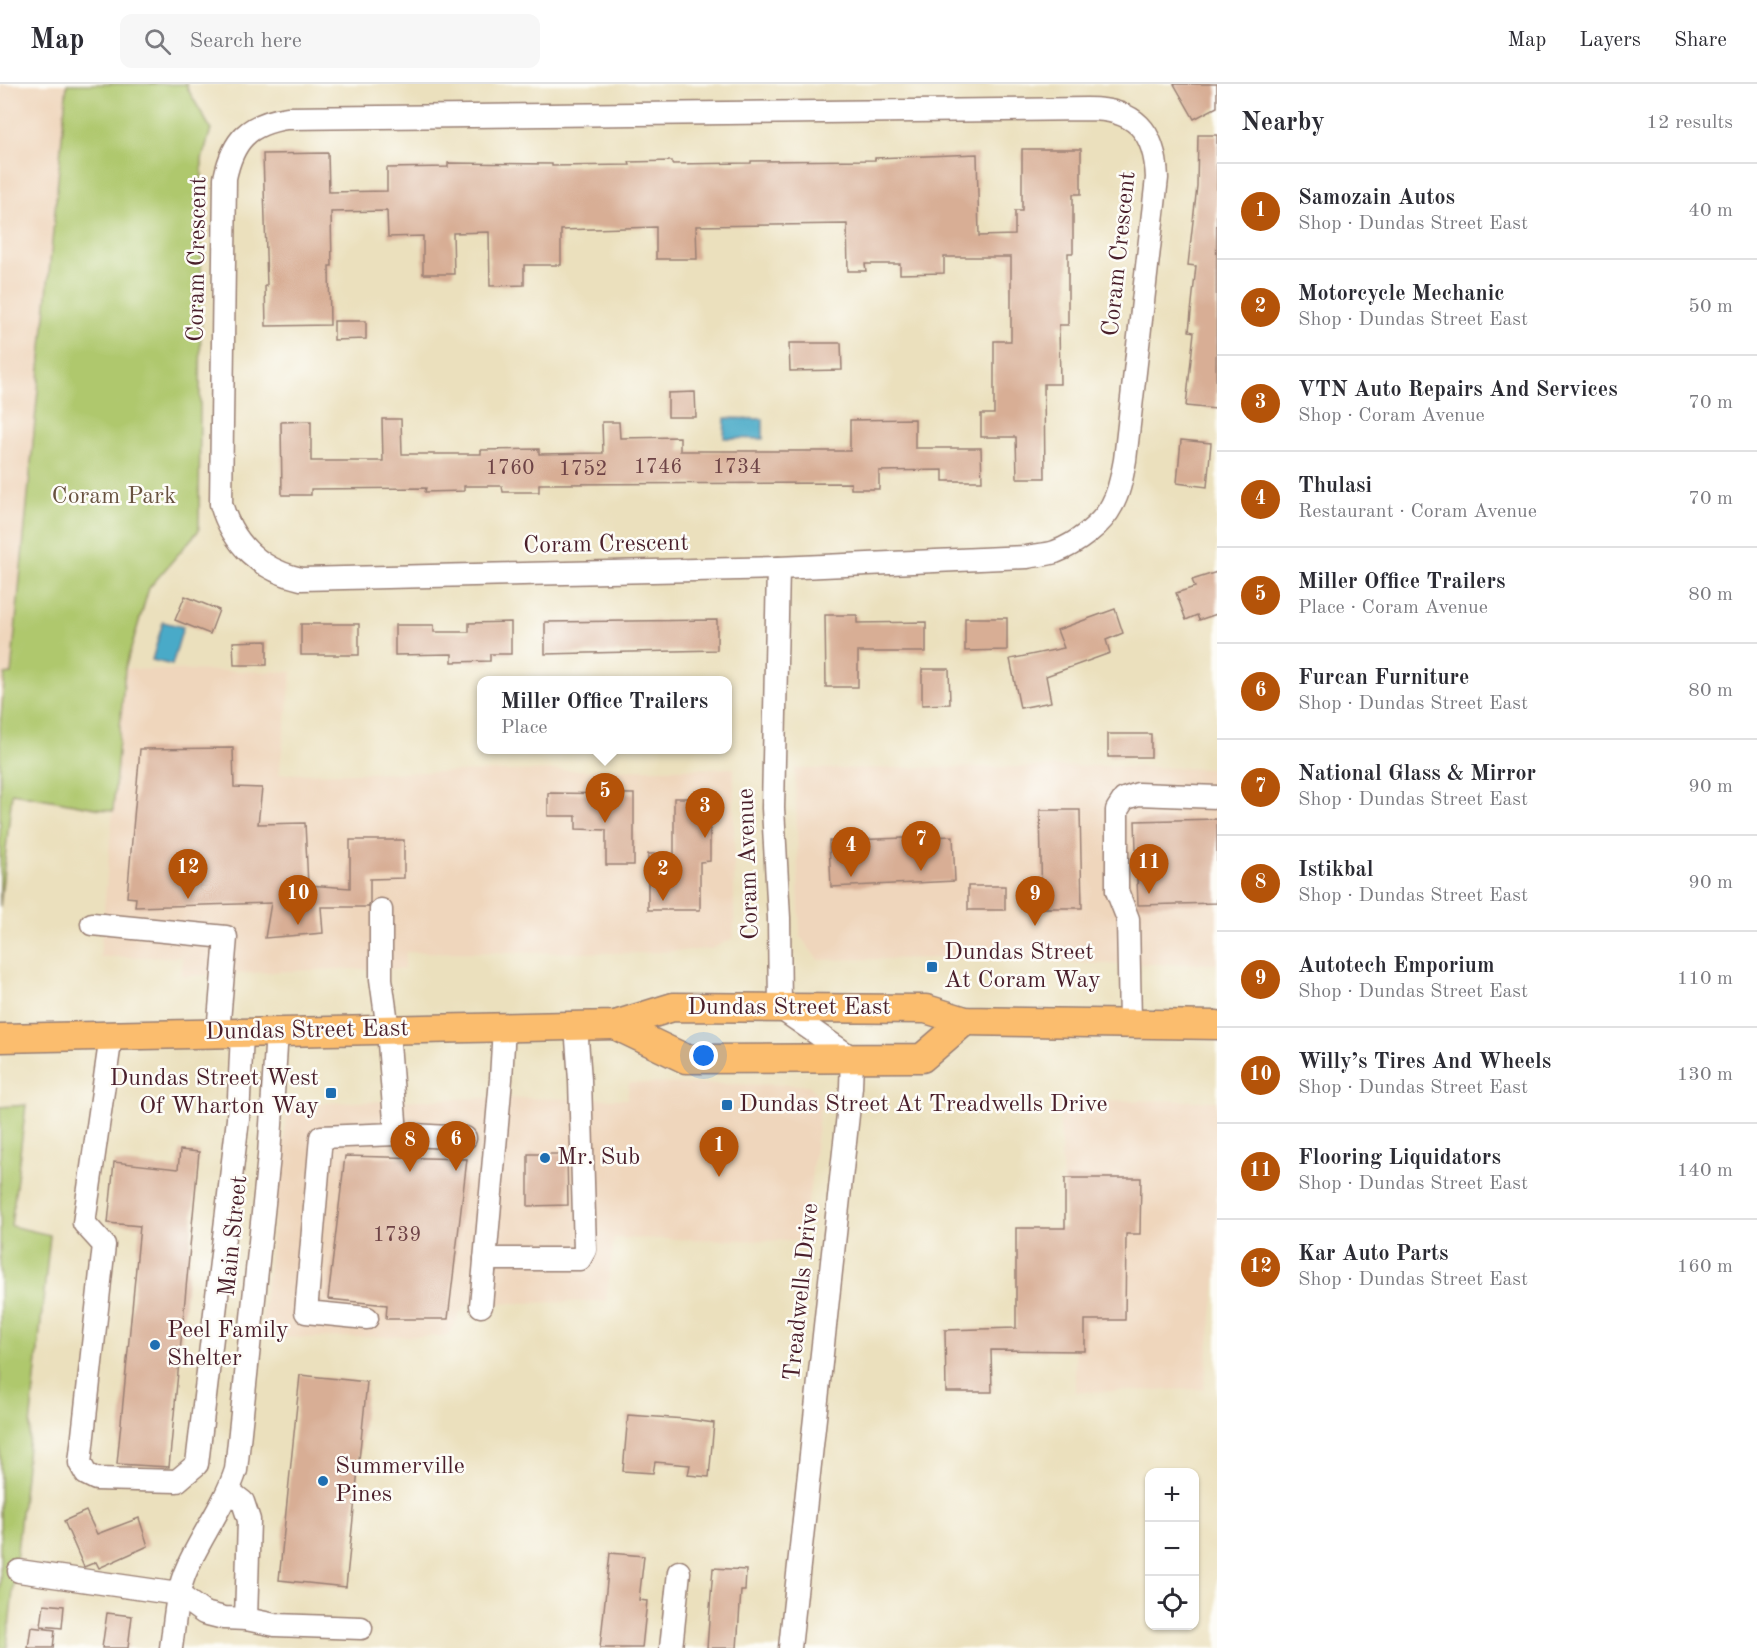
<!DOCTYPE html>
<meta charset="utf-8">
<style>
body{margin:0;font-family:"Old Standard TT",serif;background:#f7f7f7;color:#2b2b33}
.controls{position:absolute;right:18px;bottom:18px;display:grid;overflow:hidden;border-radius:12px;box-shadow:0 2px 4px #0004}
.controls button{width:54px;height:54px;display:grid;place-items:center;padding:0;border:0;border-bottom:2px solid #e1e1e2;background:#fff;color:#2b2b33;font:30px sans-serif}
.you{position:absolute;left:704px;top:972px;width:21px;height:21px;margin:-15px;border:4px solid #fff;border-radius:50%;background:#1a73e8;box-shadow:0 0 0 9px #1a73e833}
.badge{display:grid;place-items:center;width:39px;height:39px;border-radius:50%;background:#b45309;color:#fff;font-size:20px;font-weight:700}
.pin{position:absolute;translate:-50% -50px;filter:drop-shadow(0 2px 3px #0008)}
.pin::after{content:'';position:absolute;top:32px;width:21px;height:18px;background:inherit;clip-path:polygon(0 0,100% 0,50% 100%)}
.popup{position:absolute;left:477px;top:592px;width:255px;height:78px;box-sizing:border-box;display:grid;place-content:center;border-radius:12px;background:#fff;filter:drop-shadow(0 2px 4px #0005);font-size:20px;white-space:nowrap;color:#7c7c81}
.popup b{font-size:22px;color:#2b2b33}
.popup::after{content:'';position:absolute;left:50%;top:100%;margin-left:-12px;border:12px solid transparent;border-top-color:#fff}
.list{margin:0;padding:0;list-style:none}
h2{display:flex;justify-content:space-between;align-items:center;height:78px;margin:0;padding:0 24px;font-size:26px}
h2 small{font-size:20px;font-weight:400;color:#7c7c81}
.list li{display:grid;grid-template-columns:39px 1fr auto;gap:18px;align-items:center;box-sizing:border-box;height:96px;padding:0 24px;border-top:2px solid #e1e1e2}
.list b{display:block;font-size:22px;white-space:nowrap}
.list p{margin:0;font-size:20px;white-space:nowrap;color:#7c7c81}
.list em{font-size:20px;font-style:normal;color:#7c7c81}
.icon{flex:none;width:33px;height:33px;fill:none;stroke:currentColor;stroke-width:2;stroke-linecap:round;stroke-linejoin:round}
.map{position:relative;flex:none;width:1217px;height:1564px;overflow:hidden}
header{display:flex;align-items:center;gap:36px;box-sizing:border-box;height:84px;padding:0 30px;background:#fff;border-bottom:2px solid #e1e1e2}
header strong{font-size:28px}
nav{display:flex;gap:33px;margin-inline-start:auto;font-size:21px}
.search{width:420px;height:54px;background:#f7f7f7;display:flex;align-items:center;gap:15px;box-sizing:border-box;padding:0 21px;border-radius:12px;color:#7c7c81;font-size:22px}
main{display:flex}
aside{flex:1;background:#fff}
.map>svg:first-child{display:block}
.built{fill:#efd6bc}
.green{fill:#afc86d;stroke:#7c744c;stroke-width:1.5}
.water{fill:#49aac8;stroke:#4a647a;stroke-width:1.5}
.building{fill:#d8ae95}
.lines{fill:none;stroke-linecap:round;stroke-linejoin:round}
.minor-casing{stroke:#9a8074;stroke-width:25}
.major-casing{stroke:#9a8074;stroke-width:31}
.minor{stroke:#fff;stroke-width:22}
.major{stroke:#fbbd6e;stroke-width:28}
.poi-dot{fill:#1f6fb2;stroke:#fdfcf7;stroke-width:2}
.labels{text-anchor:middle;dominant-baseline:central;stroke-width:5;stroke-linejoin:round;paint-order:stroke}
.number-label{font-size:21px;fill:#6e4346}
.street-label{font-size:24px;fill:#4a1f2b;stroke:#fdfcf7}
.park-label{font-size:24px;fill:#68523f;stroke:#fdfcf7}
.poi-label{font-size:24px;fill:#4a1f2b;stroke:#fdfcf7;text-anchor:start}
</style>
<header>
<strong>Map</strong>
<div class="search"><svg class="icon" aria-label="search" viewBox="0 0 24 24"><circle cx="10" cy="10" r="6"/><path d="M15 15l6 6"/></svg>Search here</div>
<nav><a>Map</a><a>Layers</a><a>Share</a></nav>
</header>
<main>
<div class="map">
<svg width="1217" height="1564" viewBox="0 0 1217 1564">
<rect width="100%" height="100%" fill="#fdfcf7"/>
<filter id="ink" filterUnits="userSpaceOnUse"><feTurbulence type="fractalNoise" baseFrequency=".0167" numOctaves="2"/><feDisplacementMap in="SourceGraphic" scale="12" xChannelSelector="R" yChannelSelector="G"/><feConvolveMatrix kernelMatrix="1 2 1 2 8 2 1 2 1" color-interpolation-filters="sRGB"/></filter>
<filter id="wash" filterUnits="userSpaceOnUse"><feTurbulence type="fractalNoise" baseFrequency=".008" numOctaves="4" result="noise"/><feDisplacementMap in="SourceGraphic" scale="24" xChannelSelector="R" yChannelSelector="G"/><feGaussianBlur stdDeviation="1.35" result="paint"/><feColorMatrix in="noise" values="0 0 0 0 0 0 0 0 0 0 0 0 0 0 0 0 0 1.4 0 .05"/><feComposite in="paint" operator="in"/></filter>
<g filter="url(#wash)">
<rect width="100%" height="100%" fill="#ebe0bd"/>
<!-- built -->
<g class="built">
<polygon points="0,0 67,0 11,590 4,592 0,642"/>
<polygon points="125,585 292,588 279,690 734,684 734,854 711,865 641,869 406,868 404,885 337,885 182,892 182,873 100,873"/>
<polygon points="1104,682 1217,685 1217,880 1112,880 957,874 818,876 800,852 795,685"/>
<polygon points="629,999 809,1001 821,1016 803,1157 614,1154 606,1217 466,1220 447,1252 260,1254 288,1020 484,1014 627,1015"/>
<polygon points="1059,1016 1217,1017 1217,1186 1204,1305 1075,1308 1076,1128 1065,1144"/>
</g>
<!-- green -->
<g class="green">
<polygon points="67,0 187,0 187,4 211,45 202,75 199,446 149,504 125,585 113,727 12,709 0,823 0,642 5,591 11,590"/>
<polygon points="26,1021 11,1142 50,1151 7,1564 0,1564 0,1023"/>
</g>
<!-- water -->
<g class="water">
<polygon points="725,334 763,335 763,355 724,354"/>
<polygon points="163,538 183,543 172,581 152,576"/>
</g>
<g id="blocks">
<!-- building -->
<g class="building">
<polygon points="1174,0 1217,0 1217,23 1194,35"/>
<polygon points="1198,51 1217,51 1216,325 1186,322 1194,248 1189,247 1196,182 1188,181 1197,102"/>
<polygon points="1022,65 1081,65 1081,110 1073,110 1073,169 1068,169 1068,241 1059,241 1060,300 1044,300 1045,394 1017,394 1016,353 981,353 981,330 994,330 994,257 1011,257 1011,173 944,173 944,189 900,190 900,180 865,180 866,187 848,187 847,140 696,142 697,175 656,175 656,143 561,146 561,181 524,181 524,201 490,202 489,148 453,149 454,190 423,190 423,152 388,153 387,127 331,128 332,182 329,182 330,241 266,242 265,202 267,202 263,70 328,69 329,108 387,107 387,84 448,83 448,79 552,80 552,82 630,81 629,78 672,77 672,80 751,79 751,77 875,76 875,74 977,70 979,152 1015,151 1015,127 1022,127"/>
<polygon points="334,237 366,237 366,255 334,256"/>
<polygon points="789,259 841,259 842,286 790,287"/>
<polygon points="695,308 696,333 668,333 668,309"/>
<polygon points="382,335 401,335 402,370 481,370 481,366 539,365 539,370 603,369 602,338 619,338 620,354 680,353 680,367 850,367 850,336 915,335 915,364 981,364 982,397 943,397 943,386 879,387 879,405 851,405 851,399 539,400 539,408 503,408 502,402 464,402 464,407 425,408 426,404 311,405 311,411 282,411 281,338 311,337 311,377 383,377"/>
<polygon points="1181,356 1211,359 1207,403 1177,399"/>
<polygon points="1217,488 1217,530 1199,536 1197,531 1186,536 1176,509 1195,503 1192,496"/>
<polygon points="185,512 219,526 210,550 175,536"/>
<polygon points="1115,525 1123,549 1106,556 1110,569 1046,592 1051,618 1020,624 1010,575 1064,564 1057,546"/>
<polygon points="825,531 857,531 857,539 926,538 926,568 858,568 858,603 826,603"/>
<polygon points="965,534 1007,534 1007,566 965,567"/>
<polygon points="717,536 717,566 545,570 545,538"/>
<polygon points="511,538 511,570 490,570 490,577 452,578 452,570 395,571 395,541 434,541 434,548 469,548 469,539"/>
<rect x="301" y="540" width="58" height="31"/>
<polygon points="267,557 267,581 234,581 233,558"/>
<polygon points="922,585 949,585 950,620 922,621"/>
<rect x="1108" y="650" width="43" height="23"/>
<polygon points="233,664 234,703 262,704 258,740 305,739 308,801 350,804 350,756 404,756 404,794 370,795 370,818 368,823 321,823 323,849 265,854 271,819 135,823 136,814 127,813 140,665"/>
<polygon points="548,709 634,710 634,781 606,781 606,746 576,745 576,732 548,732"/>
<polygon points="674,714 710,714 710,777 700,778 700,826 648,826 648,770 674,770"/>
<polygon points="1040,726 1080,726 1082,824 1042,824"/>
<polygon points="1217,735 1217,819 1138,821 1135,737"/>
<polygon points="953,752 955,797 831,803 829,757"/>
<rect x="968" y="802" width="37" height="24"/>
<polygon points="180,1066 199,1068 169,1383 117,1380 140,1142 108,1139 114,1078 178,1085"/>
<polygon points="528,1070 567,1070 568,1121 528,1122"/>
<polygon points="345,1072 467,1075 448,1235 386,1235 387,1221 328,1215"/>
<polygon points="1065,1094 1141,1094 1140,1150 1126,1150 1125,1236 1085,1236 1085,1267 991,1266 992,1308 946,1308 945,1246 1016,1244 1016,1144 1065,1144"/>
<polygon points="300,1291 367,1298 346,1503 279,1496"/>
<polygon points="628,1331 686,1335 714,1339 709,1393 688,1391 690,1381 655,1378 653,1389 623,1387"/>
<polygon points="86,1427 97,1450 139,1434 148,1462 99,1484 96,1478 84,1483 64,1437"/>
<polygon points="610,1469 644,1472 639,1516 647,1517 642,1564 600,1564"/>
<polygon points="713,1484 746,1486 745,1507 741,1507 737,1564 707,1564"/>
<polygon points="44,1520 64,1522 62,1544 41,1542"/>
<polygon points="107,1529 132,1532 128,1564 102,1564"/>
<polygon points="31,1543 55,1546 53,1564 28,1564"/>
</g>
</g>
</g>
<g filter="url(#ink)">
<use href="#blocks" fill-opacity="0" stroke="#9a8074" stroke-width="1.5"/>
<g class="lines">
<defs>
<g id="minor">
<path d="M1087,25C1135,25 1155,46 1157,94L1125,376C1122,391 1120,407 1112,421C1102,441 1076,460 1055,468C1046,471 1036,471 1027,473L778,484L301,495C260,486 233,460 221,420L225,94C233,56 248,40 287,34Z"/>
<polyline points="778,484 773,724 779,834 780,924 852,974 851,1003 790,1564"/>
<polyline points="92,840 226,853 218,949"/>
<polyline points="1130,938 1128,835 1117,807 1117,726 1124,715 1138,710 1217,713"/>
<polyline points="111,952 84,1139 104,1161 80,1379 86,1390 96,1395 177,1397 197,1380 238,1035 242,949"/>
<polyline points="396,1050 465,1054"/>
<polyline points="485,1175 580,1175 585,1166 580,996 576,942"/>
<polyline points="481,1222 501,995 504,943"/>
<polyline points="367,1234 306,1228 321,1053 396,1050 388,946 381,895 381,826"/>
<polyline points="229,1407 243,1418 249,1436 246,1535"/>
<polyline points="19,1487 178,1510 204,1529 224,1534 246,1535 275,1541 361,1544"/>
<path d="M171,1564C175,1536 176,1507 188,1482C203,1449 225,1420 236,1386L269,1072L277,947"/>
<polyline points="671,1564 679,1488"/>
</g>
<g id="major">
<polyline points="615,941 686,975 922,974 965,937"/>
<polyline points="0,954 615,941 673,923 926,925 965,937 1217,941"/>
</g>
</defs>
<!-- minor casing -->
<use href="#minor" class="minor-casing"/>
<!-- major casing -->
<use href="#major" class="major-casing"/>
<!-- minor -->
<use href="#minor" class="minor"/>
<!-- major -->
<use href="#major" class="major"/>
</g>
</g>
<!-- markers -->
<g class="poi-dot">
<rect x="926" y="877" width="12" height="12" rx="3"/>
<rect x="325" y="1003" width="12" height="12" rx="3"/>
<rect x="721" y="1015" width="12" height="12" rx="3"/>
<circle cx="545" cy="1074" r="6"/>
<circle cx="155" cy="1261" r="6"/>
<circle cx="323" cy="1397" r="6"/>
</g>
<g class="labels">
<!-- number labels -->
<g class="number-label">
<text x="658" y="383">1746</text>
<text x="737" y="383">1734</text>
<text x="510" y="384">1760</text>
<text x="583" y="385">1752</text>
<text x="397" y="1151">1739</text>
</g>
<!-- street labels -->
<g class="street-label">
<text transform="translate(1120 170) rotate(-84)">Coram Crescent</text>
<text transform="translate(198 175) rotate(-89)">Coram Crescent</text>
<text transform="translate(606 461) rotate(-1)">Coram Crescent</text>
<text transform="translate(749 780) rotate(-92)">Coram Avenue</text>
<text x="789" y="924">Dundas Street East</text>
<text transform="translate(307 947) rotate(-1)">Dundas Street East</text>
<text transform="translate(234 1152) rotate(-84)">Main Street</text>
<text transform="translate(802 1208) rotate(-84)">Treadwells Drive</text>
</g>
<!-- park labels -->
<g class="park-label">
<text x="114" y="413">Coram Park</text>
</g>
<!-- poi labels -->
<g class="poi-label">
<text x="944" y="869">Dundas Street<tspan x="944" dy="28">At Coram Way</tspan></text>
<text x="319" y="995" text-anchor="end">Dundas Street West<tspan x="319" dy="28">Of Wharton Way</tspan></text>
<text x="739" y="1021">Dundas Street At Treadwells Drive</text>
<text x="557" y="1074">Mr. Sub</text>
<text x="167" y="1247">Peel Family<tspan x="167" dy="28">Shelter</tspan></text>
<text x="335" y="1383">Summerville<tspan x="335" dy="28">Pines</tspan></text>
</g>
</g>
</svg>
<div class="controls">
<button>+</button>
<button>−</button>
<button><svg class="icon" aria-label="locate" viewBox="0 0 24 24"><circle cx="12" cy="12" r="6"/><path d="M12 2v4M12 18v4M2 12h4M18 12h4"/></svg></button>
</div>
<div class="you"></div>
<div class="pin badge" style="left:719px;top:1093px">1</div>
<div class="pin badge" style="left:663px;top:817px">2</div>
<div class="pin badge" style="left:705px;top:754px">3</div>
<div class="pin badge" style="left:851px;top:793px">4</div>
<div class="pin badge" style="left:605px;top:739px">5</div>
<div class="popup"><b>Miller Office Trailers</b>Place</div>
<div class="pin badge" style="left:456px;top:1087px">6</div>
<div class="pin badge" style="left:921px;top:787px">7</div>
<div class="pin badge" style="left:410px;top:1088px">8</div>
<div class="pin badge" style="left:1035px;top:842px">9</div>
<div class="pin badge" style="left:298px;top:841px">10</div>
<div class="pin badge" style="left:1149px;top:810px">11</div>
<div class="pin badge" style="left:188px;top:815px">12</div>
</div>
<aside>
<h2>Nearby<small>12 results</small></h2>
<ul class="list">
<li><span class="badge">1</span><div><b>Samozain Autos</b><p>Shop · Dundas Street East</p></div><em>40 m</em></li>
<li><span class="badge">2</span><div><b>Motorcycle Mechanic</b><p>Shop · Dundas Street East</p></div><em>50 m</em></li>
<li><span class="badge">3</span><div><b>VTN Auto Repairs And Services</b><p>Shop · Coram Avenue</p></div><em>70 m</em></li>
<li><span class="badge">4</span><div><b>Thulasi</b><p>Restaurant · Coram Avenue</p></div><em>70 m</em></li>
<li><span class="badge">5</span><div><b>Miller Office Trailers</b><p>Place · Coram Avenue</p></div><em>80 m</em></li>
<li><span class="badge">6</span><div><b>Furcan Furniture</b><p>Shop · Dundas Street East</p></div><em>80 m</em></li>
<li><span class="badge">7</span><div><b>National Glass &amp; Mirror</b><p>Shop · Dundas Street East</p></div><em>90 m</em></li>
<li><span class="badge">8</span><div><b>Istikbal</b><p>Shop · Dundas Street East</p></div><em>90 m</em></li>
<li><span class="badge">9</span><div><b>Autotech Emporium</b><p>Shop · Dundas Street East</p></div><em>110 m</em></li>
<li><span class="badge">10</span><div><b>Willy’s Tires And Wheels</b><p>Shop · Dundas Street East</p></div><em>130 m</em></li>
<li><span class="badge">11</span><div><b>Flooring Liquidators</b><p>Shop · Dundas Street East</p></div><em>140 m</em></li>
<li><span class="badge">12</span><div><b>Kar Auto Parts</b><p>Shop · Dundas Street East</p></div><em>160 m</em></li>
</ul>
</aside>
</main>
